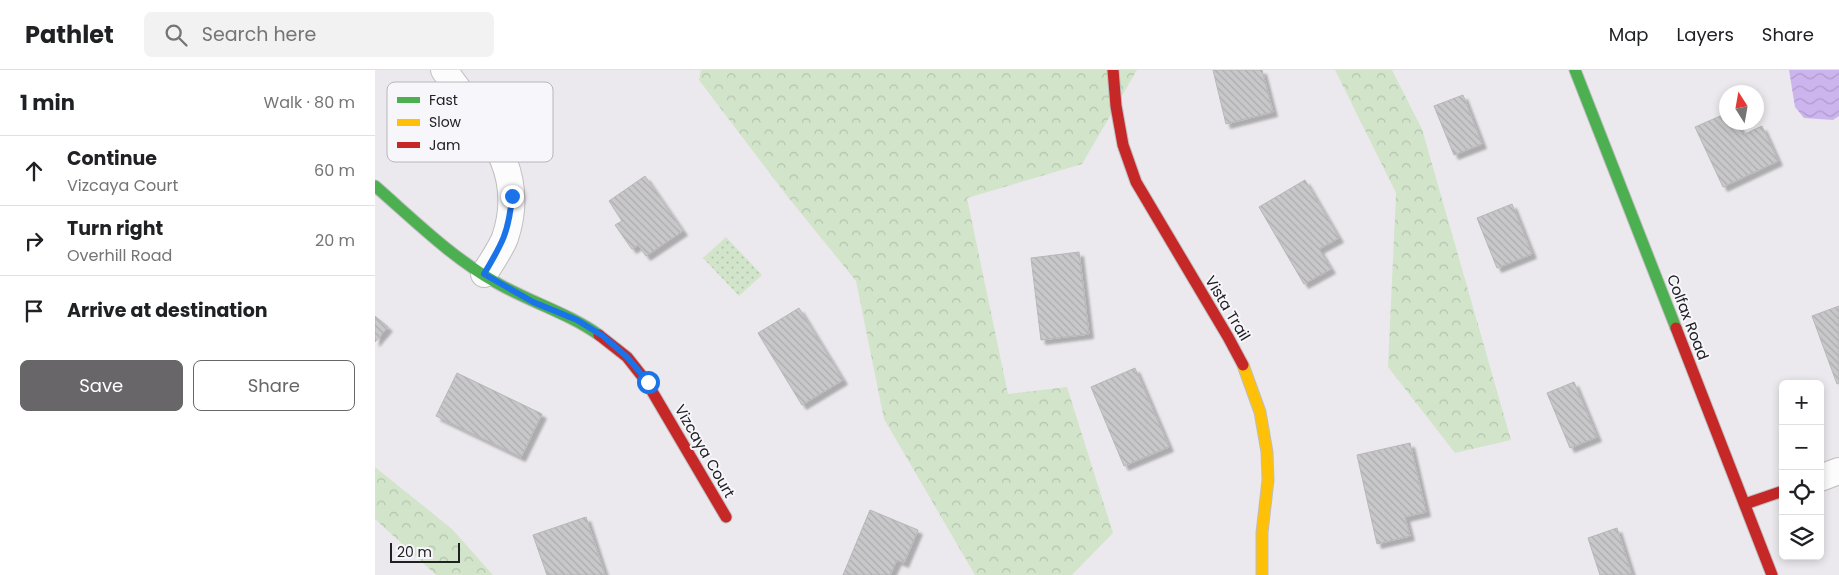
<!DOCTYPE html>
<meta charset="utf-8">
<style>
body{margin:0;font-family:Poppins,sans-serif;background:#f2f2f2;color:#202124}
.controls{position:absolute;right:15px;bottom:15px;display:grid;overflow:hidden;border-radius:8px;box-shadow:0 2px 8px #0003}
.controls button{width:45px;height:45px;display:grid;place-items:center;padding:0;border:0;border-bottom:1px solid #e0e0e0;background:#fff;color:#202124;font:25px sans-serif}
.compass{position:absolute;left:1344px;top:15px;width:45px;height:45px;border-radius:50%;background:#fff;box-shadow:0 2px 8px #0003;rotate:349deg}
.scale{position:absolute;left:15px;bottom:12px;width:70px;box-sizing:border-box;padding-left:5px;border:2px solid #212022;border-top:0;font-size:14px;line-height:18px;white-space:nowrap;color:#212022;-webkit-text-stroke:4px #f7f6fb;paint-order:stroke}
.stop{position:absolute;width:15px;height:15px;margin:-11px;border:4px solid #1a73e8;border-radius:50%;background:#fff}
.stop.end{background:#1a73e8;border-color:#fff;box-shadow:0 1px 5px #0008}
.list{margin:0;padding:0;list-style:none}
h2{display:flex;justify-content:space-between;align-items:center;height:65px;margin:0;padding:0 20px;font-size:21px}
h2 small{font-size:16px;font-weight:400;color:#757577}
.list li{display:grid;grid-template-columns:32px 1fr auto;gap:15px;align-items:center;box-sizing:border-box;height:70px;padding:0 20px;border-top:1px solid #e0e0e0}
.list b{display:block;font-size:19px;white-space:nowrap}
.list p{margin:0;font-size:16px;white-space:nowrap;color:#757577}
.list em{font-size:16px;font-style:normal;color:#757577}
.actions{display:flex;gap:10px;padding:15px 20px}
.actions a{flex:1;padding:11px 0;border:1px solid #686669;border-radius:8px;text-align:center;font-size:18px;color:#686669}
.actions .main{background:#686669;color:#fff}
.icon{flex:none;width:28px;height:28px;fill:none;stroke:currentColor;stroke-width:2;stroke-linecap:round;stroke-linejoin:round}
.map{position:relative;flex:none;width:1464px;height:505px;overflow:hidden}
header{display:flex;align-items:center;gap:30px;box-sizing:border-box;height:70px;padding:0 25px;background:#fff;border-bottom:1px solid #e0e0e0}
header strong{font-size:24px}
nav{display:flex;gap:28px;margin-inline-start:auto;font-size:18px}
.search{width:350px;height:45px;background:#f2f2f2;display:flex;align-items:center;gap:12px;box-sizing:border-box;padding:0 18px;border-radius:8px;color:#757577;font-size:19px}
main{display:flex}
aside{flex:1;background:#fff}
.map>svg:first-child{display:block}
.forest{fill:url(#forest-crowns)}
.garden{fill:url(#garden-dots)}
.water{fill:url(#water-waves)}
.building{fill:url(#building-back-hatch);stroke:#b7b6b9;filter:url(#shadow)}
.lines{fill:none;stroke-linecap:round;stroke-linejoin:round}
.street-casing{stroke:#bfbec0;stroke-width:28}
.fast-casing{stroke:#bfbec0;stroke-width:13}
.slow-casing{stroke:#bfbec0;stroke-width:13}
.jam-casing{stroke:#bfbec0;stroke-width:13}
.street{stroke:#fcfcfc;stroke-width:26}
.fast{stroke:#4caf50;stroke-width:11}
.slow{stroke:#ffc107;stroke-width:11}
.jam{stroke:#c62828;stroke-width:11}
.route{stroke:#1a73e8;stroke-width:6}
.labels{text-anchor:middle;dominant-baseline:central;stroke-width:4;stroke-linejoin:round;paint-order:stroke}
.street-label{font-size:15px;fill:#212022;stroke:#f7f6fb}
.key{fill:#f7f6fb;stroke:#b7b6ba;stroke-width:1}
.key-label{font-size:14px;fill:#212022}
</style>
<header>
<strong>Pathlet</strong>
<div class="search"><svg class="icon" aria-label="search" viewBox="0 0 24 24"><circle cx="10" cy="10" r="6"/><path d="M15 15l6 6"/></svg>Search here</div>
<nav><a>Map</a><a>Layers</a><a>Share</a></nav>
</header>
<main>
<aside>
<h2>1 min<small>Walk · 80 m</small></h2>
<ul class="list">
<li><svg class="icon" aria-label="ahead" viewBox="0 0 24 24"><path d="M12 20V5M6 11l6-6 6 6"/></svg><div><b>Continue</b><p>Vizcaya Court</p></div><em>60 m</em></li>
<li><svg class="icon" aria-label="right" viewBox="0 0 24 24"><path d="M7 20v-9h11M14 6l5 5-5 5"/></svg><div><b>Turn right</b><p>Overhill Road</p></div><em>20 m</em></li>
<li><svg class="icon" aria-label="arrive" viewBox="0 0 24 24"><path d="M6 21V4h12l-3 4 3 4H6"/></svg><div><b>Arrive at destination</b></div></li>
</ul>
<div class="actions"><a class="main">Save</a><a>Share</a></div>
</aside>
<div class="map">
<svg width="1464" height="505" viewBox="0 0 1464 505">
<defs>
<pattern id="forest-crowns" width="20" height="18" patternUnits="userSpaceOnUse" patternTransform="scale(1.25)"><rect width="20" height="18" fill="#d2e5cb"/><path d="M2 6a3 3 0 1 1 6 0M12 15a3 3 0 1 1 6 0" fill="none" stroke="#b4c4ae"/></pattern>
<pattern id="garden-dots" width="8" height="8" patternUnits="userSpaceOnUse" patternTransform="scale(1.25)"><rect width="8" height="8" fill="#d2e5cb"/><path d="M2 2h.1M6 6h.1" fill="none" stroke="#b4c4ae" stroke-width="1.8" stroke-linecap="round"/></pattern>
<pattern id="water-waves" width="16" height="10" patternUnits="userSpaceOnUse" patternTransform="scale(1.25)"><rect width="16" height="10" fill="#ccb5ee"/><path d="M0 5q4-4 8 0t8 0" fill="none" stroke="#af9bcc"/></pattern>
<pattern id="building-back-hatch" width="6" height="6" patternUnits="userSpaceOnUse" patternTransform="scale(1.25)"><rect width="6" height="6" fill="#c8c7ca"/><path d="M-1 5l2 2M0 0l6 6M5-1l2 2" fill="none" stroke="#acabad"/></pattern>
<filter id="shadow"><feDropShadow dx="4.5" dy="4.5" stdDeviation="1" flood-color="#0004"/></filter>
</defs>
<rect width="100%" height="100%" fill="#ebe9ed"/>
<!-- forest -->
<g class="forest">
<polygon points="326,0 762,0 707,94 592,128 633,324 692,317 738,463 697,505 600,505 509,349 481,211 412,126 324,10"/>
<polygon points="960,0 1017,0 1047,59 1136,370 1080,383 1013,297 1021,123"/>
<polygon points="0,397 77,459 118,505 61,505 0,449"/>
</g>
<!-- garden -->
<polygon class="garden" points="351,167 387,205 364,226 328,188"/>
<!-- water -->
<polygon class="water" points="1414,0 1464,0 1464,46 1458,50 1429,48 1420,37"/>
<!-- building -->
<g class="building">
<polygon points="838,0 887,0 898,42 851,54"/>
<polygon points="1088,25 1107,74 1079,85 1059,36"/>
<polygon points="1352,43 1352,52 1362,52 1368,65 1387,56 1403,91 1348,117 1320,57"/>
<polygon points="270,106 308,161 271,186 263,175 257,179 240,155 247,151 234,131"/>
<polygon points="930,110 964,168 944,179 956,199 929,214 884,137"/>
<polygon points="1137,134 1157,184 1122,198 1102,148"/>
<polygon points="704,182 714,264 666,270 656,188"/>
<polygon points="1464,236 1464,313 1462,314 1437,246"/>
<polygon points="424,238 468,310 427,335 383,263"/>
<polygon points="0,246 13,257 0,272"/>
<polygon points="760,298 794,377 749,396 716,317"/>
<polygon points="82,303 167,344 146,387 61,346"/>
<polygon points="1199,312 1222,367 1195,378 1172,323"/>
<polygon points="1035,373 1051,442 1030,447 1035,466 1002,474 982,385"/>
<polygon points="495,440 543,460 529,493 522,490 515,505 468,505"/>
<polygon points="211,447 230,505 172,505 158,465"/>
<polygon points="1242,458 1257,505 1225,505 1213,468"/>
</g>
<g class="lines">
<defs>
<g id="street">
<path d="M69,0C107,54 154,97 130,168C125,180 116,193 109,204"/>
<polyline points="1445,408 1464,401"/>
</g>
<g id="fast">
<polyline points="1200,0 1301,258"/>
<path d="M0,116C39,150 77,188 122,213C155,232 193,243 224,265"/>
</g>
<polyline id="slow" points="868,295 885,342 892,382 893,410 887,463 887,505"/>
<g id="jam">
<polyline points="738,0 741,36 748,75 761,112 853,267 868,295"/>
<polyline points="1301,258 1397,505"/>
<polyline points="224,265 252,287 271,311 351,447"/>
<polyline points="1370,434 1408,421"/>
</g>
</defs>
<!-- street casing -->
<use href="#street" class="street-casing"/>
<!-- fast casing -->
<use href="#fast" class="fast-casing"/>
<!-- slow casing -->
<use href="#slow" class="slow-casing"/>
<!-- jam casing -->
<use href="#jam" class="jam-casing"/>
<!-- street -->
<use href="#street" class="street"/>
<!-- fast -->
<use href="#fast" class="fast"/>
<!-- slow -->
<use href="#slow" class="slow"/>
<!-- jam -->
<use href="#jam" class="jam"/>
</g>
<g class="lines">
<!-- route -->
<path class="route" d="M137,126C134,162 127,174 109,204L158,232L202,250L228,266L252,287L273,312"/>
</g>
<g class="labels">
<!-- street labels -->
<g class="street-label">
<text transform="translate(853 238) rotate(59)">Vista Trail</text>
<text transform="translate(1313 247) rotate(69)">Colfax Road</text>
<text transform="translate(330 381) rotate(60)">Vizcaya Court</text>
</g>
</g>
<!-- legend -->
<rect x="12" y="12" width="166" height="80" rx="8" class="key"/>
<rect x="22" y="27" width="23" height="6" fill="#4caf50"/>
<rect x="22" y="49" width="23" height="7" fill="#ffc107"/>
<rect x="22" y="72" width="23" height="6" fill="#c62828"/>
<g class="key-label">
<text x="54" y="35">Fast</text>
<text x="54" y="57">Slow</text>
<text x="54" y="80">Jam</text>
</g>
</svg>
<div class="controls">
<button>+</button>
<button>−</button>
<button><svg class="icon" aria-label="locate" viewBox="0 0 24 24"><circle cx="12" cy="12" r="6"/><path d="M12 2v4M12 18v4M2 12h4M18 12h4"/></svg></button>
<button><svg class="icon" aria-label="layers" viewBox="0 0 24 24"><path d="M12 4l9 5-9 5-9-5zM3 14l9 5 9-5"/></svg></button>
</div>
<svg class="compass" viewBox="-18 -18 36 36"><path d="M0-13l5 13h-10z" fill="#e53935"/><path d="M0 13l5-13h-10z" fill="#757577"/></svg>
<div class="scale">20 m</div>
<div class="stop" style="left:273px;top:312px"></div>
<div class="stop end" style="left:137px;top:126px"></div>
</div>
</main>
